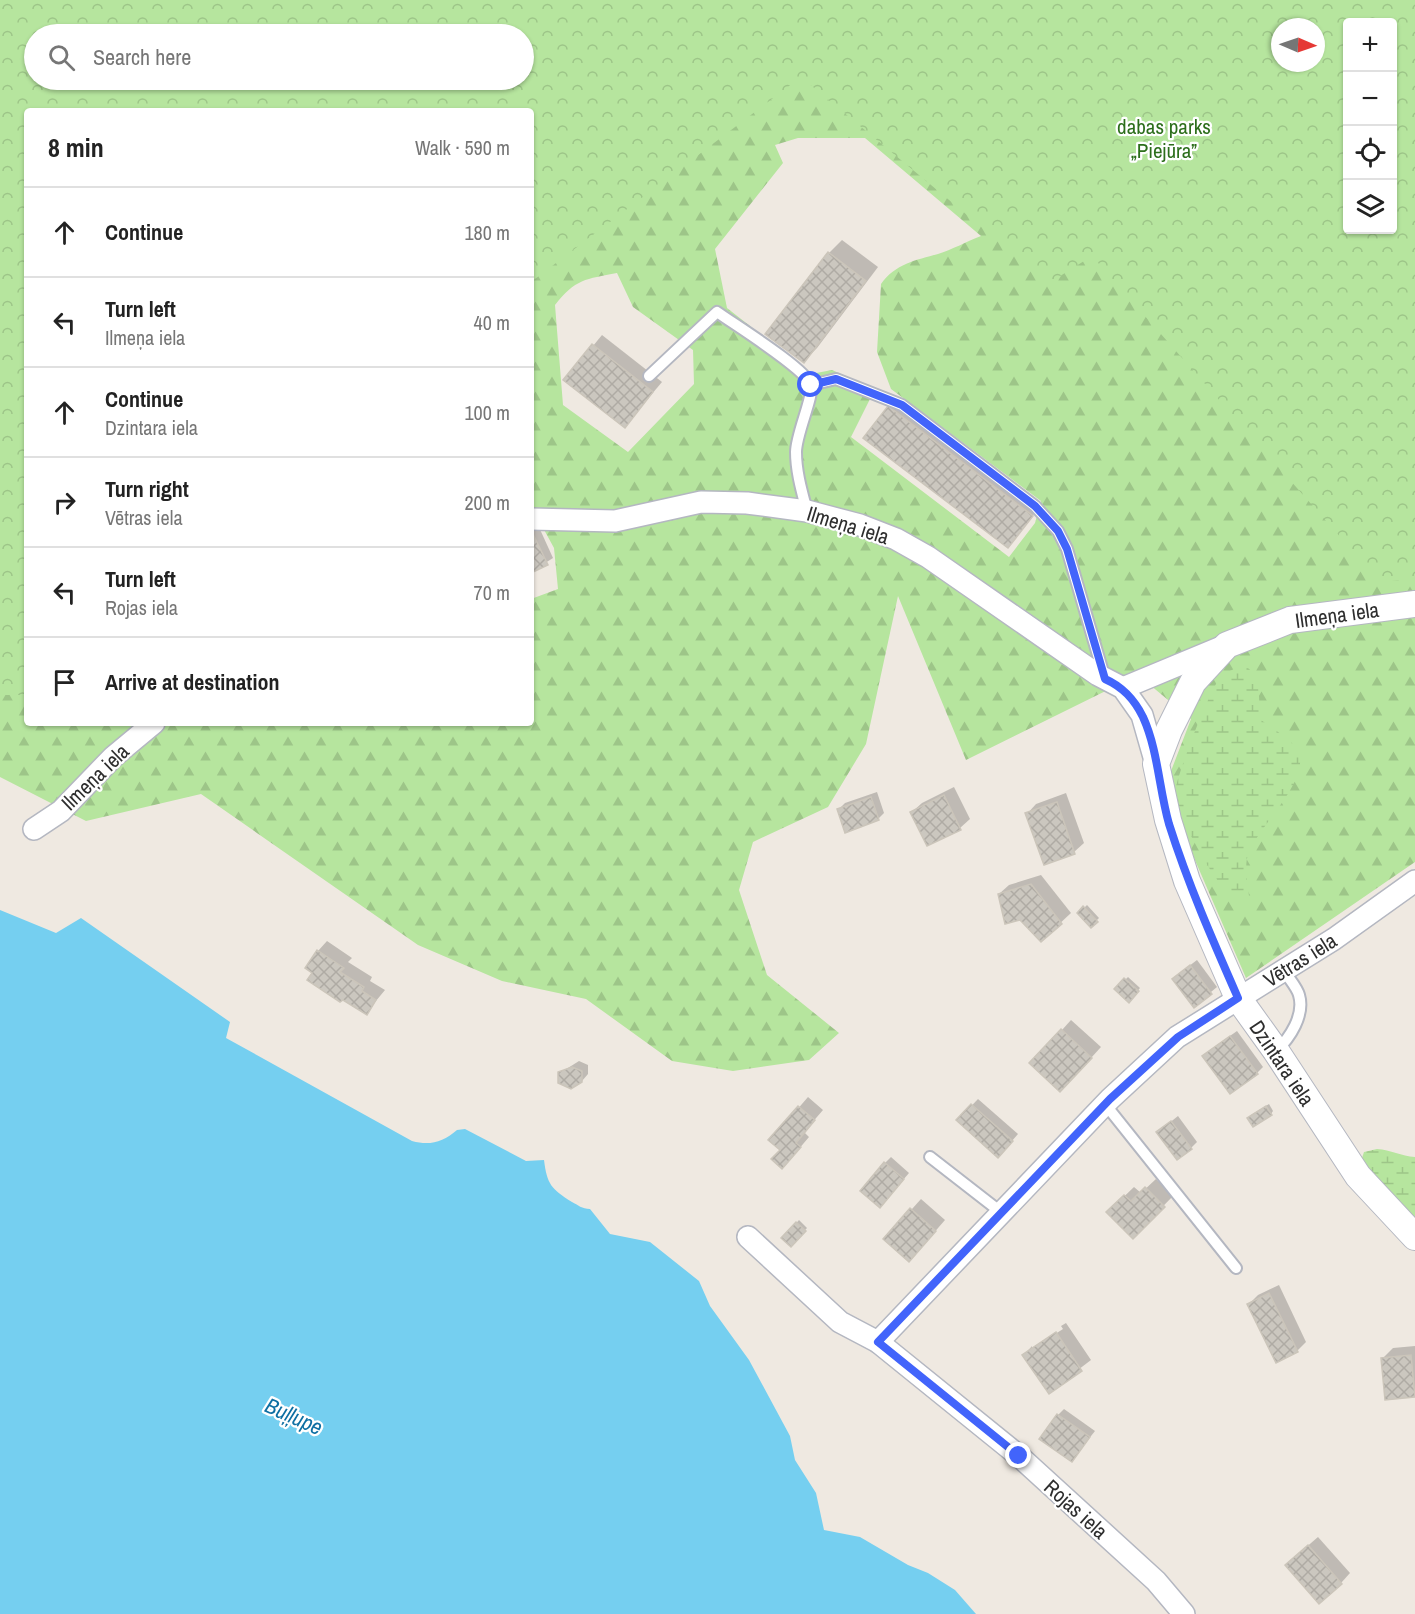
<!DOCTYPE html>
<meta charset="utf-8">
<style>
body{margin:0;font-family:"Archivo Narrow",sans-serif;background:#f6f6f6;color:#222}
.controls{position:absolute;right:18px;top:18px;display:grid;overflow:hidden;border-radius:6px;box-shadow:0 2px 4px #0004}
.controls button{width:54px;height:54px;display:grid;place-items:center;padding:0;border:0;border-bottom:2px solid #e0e0e0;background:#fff;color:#222;font:30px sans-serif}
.compass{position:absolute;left:1271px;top:18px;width:54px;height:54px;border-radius:50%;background:#fff;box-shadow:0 2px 4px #0004;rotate:92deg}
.stop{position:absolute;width:18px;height:18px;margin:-14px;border:4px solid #4264fb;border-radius:50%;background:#fff}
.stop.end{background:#4264fb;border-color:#fff;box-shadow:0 2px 6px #0008}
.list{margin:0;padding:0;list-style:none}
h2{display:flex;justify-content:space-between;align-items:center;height:78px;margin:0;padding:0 24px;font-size:26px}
h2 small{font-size:20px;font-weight:400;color:#767676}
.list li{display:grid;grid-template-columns:39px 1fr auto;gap:18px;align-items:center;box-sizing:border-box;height:90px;padding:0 24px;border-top:2px solid #e0e0e0}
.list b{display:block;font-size:22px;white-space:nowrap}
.list p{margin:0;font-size:20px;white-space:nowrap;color:#767676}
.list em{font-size:20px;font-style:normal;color:#767676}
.icon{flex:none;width:33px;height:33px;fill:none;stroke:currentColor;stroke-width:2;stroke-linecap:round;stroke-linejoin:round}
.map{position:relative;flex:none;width:1415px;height:1614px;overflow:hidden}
.search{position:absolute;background:#fff;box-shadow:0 2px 4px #0004;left:24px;top:24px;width:510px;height:66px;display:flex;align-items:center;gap:15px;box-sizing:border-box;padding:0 21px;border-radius:33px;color:#767676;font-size:22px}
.panel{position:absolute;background:#fff;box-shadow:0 2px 4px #0004;left:24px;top:108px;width:510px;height:618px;border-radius:6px}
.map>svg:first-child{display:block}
.forest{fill:url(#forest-firs);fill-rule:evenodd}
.wetland{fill:url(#wetland-marsh)}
.park{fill:url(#park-crowns);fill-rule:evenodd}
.water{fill:#75cff0}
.shadow{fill:#0003}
.building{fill:url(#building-cross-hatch);stroke:#cbc5ba;stroke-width:1.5}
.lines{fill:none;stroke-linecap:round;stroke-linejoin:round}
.service-casing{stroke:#b4b7c1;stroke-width:14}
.minor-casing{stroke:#b4b7c1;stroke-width:24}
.tertiary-casing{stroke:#b4b7c1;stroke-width:28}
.service{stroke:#fff;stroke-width:10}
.minor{stroke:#fff;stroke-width:21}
.tertiary{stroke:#fff;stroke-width:26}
.route{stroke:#4264fb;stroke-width:8}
.labels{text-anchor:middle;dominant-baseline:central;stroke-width:4.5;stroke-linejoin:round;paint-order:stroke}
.park-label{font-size:21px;fill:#2c6e1b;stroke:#fff}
.street-label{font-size:21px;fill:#2e2e2e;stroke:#fff}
.water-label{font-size:22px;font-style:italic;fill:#0d6fa3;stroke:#fff}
</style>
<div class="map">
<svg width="1415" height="1614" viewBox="0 0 1415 1614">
<defs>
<pattern id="forest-firs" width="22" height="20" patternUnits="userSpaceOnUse" patternTransform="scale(1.5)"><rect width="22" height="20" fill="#b6e59e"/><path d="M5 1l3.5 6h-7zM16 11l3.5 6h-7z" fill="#9dc588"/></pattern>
<pattern id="wetland-marsh" width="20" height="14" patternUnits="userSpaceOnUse" patternTransform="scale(1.5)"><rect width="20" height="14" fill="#b6e59e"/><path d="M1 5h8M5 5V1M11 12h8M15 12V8" fill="none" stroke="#9dc588"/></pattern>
<pattern id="park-crowns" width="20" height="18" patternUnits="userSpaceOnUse" patternTransform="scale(1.5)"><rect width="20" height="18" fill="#b6e59e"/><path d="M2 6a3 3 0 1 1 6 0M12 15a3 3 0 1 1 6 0" fill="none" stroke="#9dc588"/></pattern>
<pattern id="building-cross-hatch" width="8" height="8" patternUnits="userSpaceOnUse" patternTransform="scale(1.5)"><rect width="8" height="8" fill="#cbc7bf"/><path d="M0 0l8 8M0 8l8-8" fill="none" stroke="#afaba4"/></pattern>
</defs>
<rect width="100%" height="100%" fill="#efe9e1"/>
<!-- forest -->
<path class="forest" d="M0,0H1415V862L1246,978L1175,814L1171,771L1191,719L1138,675L966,760L898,596L866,744L828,807L753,842L739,890L767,975L839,1033L809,1060L733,1071L672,1061L586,999L502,981L418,945L201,794L86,821L0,777ZM1348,22H1392V230H1348ZM1280,27H1316V63H1280ZM34,34H524V80H34ZM27,111H531V527L542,526L554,548L558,589L531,599V723H27ZM798,138H865L981,236C968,241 951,250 938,254C916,260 895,264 881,284L877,352L891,389L1041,501L1035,523L1009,557L851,437L875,389L832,370L811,374L727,308L715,249L783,163L775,145ZM617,273L633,307L693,350L694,384L628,452L563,405L555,305C575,279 586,279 617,273Z"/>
<!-- wetland -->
<g class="wetland">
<path d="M1245,666C1264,677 1257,702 1261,720C1269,726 1293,741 1297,749C1314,779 1257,826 1248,855C1244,866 1248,884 1249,896L1246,899C1240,898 1233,898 1229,894C1214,881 1175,812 1175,793C1175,779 1210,689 1220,678C1226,671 1236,668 1245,666Z"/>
<path d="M1377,1149C1391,1150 1401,1156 1415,1157V1224L1361,1161L1364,1152Z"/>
</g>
<!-- park -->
<path class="park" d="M0,0H1415V579L1380,582L1092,256L1049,283L801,77L531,282V111H27V695H0ZM1348,22H1392V230H1348ZM1280,27H1316V63H1280ZM34,34H524V80H34Z"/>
<!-- water -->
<path class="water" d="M0,910L56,933L81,918L230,1022L226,1038L412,1141C430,1146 443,1142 457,1130L465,1129L526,1161L544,1160C547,1184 551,1189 572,1202C578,1205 582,1209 590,1209L610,1234L650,1242L699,1281L710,1306L749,1360L790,1436L795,1460L816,1493L824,1530L860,1537L908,1565L928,1573L955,1590L976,1614H0Z"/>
<!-- shadow -->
<g class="shadow">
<polygon points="842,240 878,267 817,348 804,361 767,334 829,253"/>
<polygon points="602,335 662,382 625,426 565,380"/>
<polygon points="895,401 1038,509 1008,546 865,438"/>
<polygon points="538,525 553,558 531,572 531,528"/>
<polygon points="954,787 970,819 960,828 912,812 922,803"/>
<polygon points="877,792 884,813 878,819 839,809 845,803"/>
<polygon points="1066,793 1084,843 1074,852 1045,863 1027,814 1036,804"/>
<polygon points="1041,875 1071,913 1042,940 999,894 1009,885"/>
<polygon points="1087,905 1099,918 1091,926 1079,913"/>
<polygon points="327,941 352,958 348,962 372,977 370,981 385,990 366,1013 314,972 318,951"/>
<polygon points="1197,960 1217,987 1194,1006 1180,973"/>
<polygon points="1128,977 1140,988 1129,1001 1116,989"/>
<polygon points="1071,1020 1101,1047 1070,1081 1062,1030"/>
<polygon points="1237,1031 1263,1067 1257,1073 1210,1050"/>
<polygon points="579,1061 588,1065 588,1074 582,1081 560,1073"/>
<polygon points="808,1097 823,1110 804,1132 809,1137 792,1157 771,1140"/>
<polygon points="978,1099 1018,1134 1004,1150 958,1120"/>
<polygon points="1269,1104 1273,1111 1271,1114 1251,1115"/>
<polygon points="1178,1116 1197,1142 1191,1148 1158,1132"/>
<polygon points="891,1157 909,1173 886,1200 885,1163"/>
<polygon points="1156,1179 1173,1196 1133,1237 1108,1212 1134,1187 1141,1193"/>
<polygon points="921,1199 945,1220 918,1251 885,1239"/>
<polygon points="799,1220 807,1228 791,1245 783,1238"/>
<polygon points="1279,1285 1306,1342 1297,1351 1249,1304 1258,1295"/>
<polygon points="1066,1323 1091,1360 1049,1392 1024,1355 1032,1346 1032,1349 1063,1329 1061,1326"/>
<polygon points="1415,1346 1415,1396 1383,1358 1393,1348"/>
<polygon points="1064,1409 1095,1431 1072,1460 1058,1415"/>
<polygon points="1318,1537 1350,1573 1341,1583 1296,1556"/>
</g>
<!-- building -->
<g class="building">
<polygon points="828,252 866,281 804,363 765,334"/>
<polygon points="592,344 653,392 625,428 563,380"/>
<polygon points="888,406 1033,516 1008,548 863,438"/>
<polygon points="531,530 548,565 531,573"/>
<polygon points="944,795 961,830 927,846 910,812"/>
<polygon points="871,797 879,820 845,833 837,809"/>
<polygon points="1057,802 1075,854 1044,865 1025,813"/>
<polygon points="1031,884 1062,924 1041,942 1020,920 1005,924 998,894"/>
<polygon points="1083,906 1098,922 1091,928 1077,913"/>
<polygon points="317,950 344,968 340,972 364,987 362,991 376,1000 367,1015 343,1000 340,1002 307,980 312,973 305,968"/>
<polygon points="1190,965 1212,994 1194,1008 1172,979"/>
<polygon points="1124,978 1139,991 1129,1003 1114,989"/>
<polygon points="1061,1029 1092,1058 1060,1092 1029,1063"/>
<polygon points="1230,1036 1258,1074 1230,1094 1202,1056"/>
<polygon points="572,1067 582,1071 582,1082 571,1089 558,1083 558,1072"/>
<polygon points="971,1104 1013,1141 998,1158 956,1120"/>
<polygon points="798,1106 815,1120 796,1143 801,1147 782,1169 771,1159 780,1150 768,1140"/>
<polygon points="1266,1106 1272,1115 1253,1127 1247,1118"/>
<polygon points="1171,1121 1192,1149 1177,1160 1156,1132"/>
<polygon points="884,1162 904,1179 880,1208 860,1191"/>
<polygon points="1145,1187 1165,1207 1133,1239 1106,1212 1124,1195 1131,1201"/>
<polygon points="910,1208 936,1231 909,1262 883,1239"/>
<polygon points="796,1222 806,1231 791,1247 781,1238"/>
<polygon points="1269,1293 1298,1352 1276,1363 1247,1304"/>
<polygon points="1056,1332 1082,1371 1049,1394 1022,1355"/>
<polygon points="1411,1355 1415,1397 1385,1400 1381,1358"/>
<polygon points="1057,1414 1090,1437 1072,1462 1039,1439"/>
<polygon points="1308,1545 1342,1584 1319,1604 1285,1565"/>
</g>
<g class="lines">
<defs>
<g id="service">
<path d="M649,376L717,312C735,325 805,368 811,385C814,396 796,434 796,452C796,472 802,492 807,511"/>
<polyline points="811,385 836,379 902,405 1035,506 1058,531 1067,549 1105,679"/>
<path d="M1276,1051C1290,1038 1305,1015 1299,995C1297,987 1288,978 1284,970"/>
<polyline points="1105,1104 1236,1268"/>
<polyline points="930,1157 1002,1213"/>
</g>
<g id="minor">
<polyline points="531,519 615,521 701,502 747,503 807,511 860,525 896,539 928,557 1098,675 1123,688 1142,715 1156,764"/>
<polyline points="1123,688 1224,646"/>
<polyline points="34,829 61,811 113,757 154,723"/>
<polyline points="748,1237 840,1322 878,1342 1019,1456 1156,1581 1184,1614"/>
<polyline points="878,1342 1110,1099 1177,1037 1334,939 1415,881"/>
</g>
<polyline id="tertiary" points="1415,604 1290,620 1227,645 1193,682 1169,730 1156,764 1168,820 1187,881 1238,998 1276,1051 1358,1176 1415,1237"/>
</defs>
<!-- service casing -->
<use href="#service" class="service-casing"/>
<!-- minor casing -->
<use href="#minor" class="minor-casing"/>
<!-- tertiary casing -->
<use href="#tertiary" class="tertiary-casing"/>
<!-- service -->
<use href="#service" class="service"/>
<!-- minor -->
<use href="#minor" class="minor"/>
<!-- tertiary -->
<use href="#tertiary" class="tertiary"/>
</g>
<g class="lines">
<!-- route -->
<path class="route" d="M811,385L836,379L902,405L1035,506L1058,531L1067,549L1105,679C1123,687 1134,699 1143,717C1158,750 1159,789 1169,824C1188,884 1213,941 1238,998L1178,1037L1110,1099L878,1342L1019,1456"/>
</g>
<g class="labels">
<!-- park labels -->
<g class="park-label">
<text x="1164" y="126">dabas parks<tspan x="1164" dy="24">„Piejūra”</tspan></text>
</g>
<!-- street labels -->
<g class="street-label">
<text transform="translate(848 525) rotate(17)">Ilmeņa iela</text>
<text transform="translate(1337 615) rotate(-8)">Ilmeņa iela</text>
<text transform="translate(95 777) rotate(-44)">Ilmeņa iela</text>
<text transform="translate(1300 960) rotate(-32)">Vētras iela</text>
<text transform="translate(1282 1063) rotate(56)">Dzintara iela</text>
<text transform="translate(1076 1509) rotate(42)">Rojas iela</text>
</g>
<!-- water labels -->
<g class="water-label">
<text transform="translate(294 1416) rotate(24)">Buļļupe</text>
</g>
</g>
</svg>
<div class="controls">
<button>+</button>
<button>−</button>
<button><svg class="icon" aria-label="locate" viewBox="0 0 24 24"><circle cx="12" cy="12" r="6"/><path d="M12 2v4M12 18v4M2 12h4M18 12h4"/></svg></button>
<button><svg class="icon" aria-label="layers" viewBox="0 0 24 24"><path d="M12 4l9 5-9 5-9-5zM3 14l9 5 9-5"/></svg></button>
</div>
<svg class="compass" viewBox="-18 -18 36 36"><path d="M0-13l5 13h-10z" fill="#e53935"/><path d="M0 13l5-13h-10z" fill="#767676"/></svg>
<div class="stop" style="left:811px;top:385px"></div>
<div class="stop end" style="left:1019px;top:1456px"></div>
<div class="search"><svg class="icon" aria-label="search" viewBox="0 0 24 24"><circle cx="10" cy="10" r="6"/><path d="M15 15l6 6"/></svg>Search here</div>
<section class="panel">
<h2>8 min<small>Walk · 590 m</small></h2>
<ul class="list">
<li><svg class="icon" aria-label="ahead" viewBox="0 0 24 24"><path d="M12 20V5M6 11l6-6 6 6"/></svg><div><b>Continue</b></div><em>180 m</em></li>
<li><svg class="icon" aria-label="left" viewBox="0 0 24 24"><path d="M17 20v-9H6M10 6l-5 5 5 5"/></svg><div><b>Turn left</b><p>Ilmeņa iela</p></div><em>40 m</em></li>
<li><svg class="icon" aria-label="ahead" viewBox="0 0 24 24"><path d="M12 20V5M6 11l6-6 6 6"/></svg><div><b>Continue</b><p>Dzintara iela</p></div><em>100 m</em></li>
<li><svg class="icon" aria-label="right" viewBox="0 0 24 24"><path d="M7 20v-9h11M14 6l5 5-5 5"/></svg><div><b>Turn right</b><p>Vētras iela</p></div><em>200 m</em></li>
<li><svg class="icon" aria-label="left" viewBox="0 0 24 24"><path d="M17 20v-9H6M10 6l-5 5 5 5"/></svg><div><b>Turn left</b><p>Rojas iela</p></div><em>70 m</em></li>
<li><svg class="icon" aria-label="arrive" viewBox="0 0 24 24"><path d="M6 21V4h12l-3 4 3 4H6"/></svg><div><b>Arrive at destination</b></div></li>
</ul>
</section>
</div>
